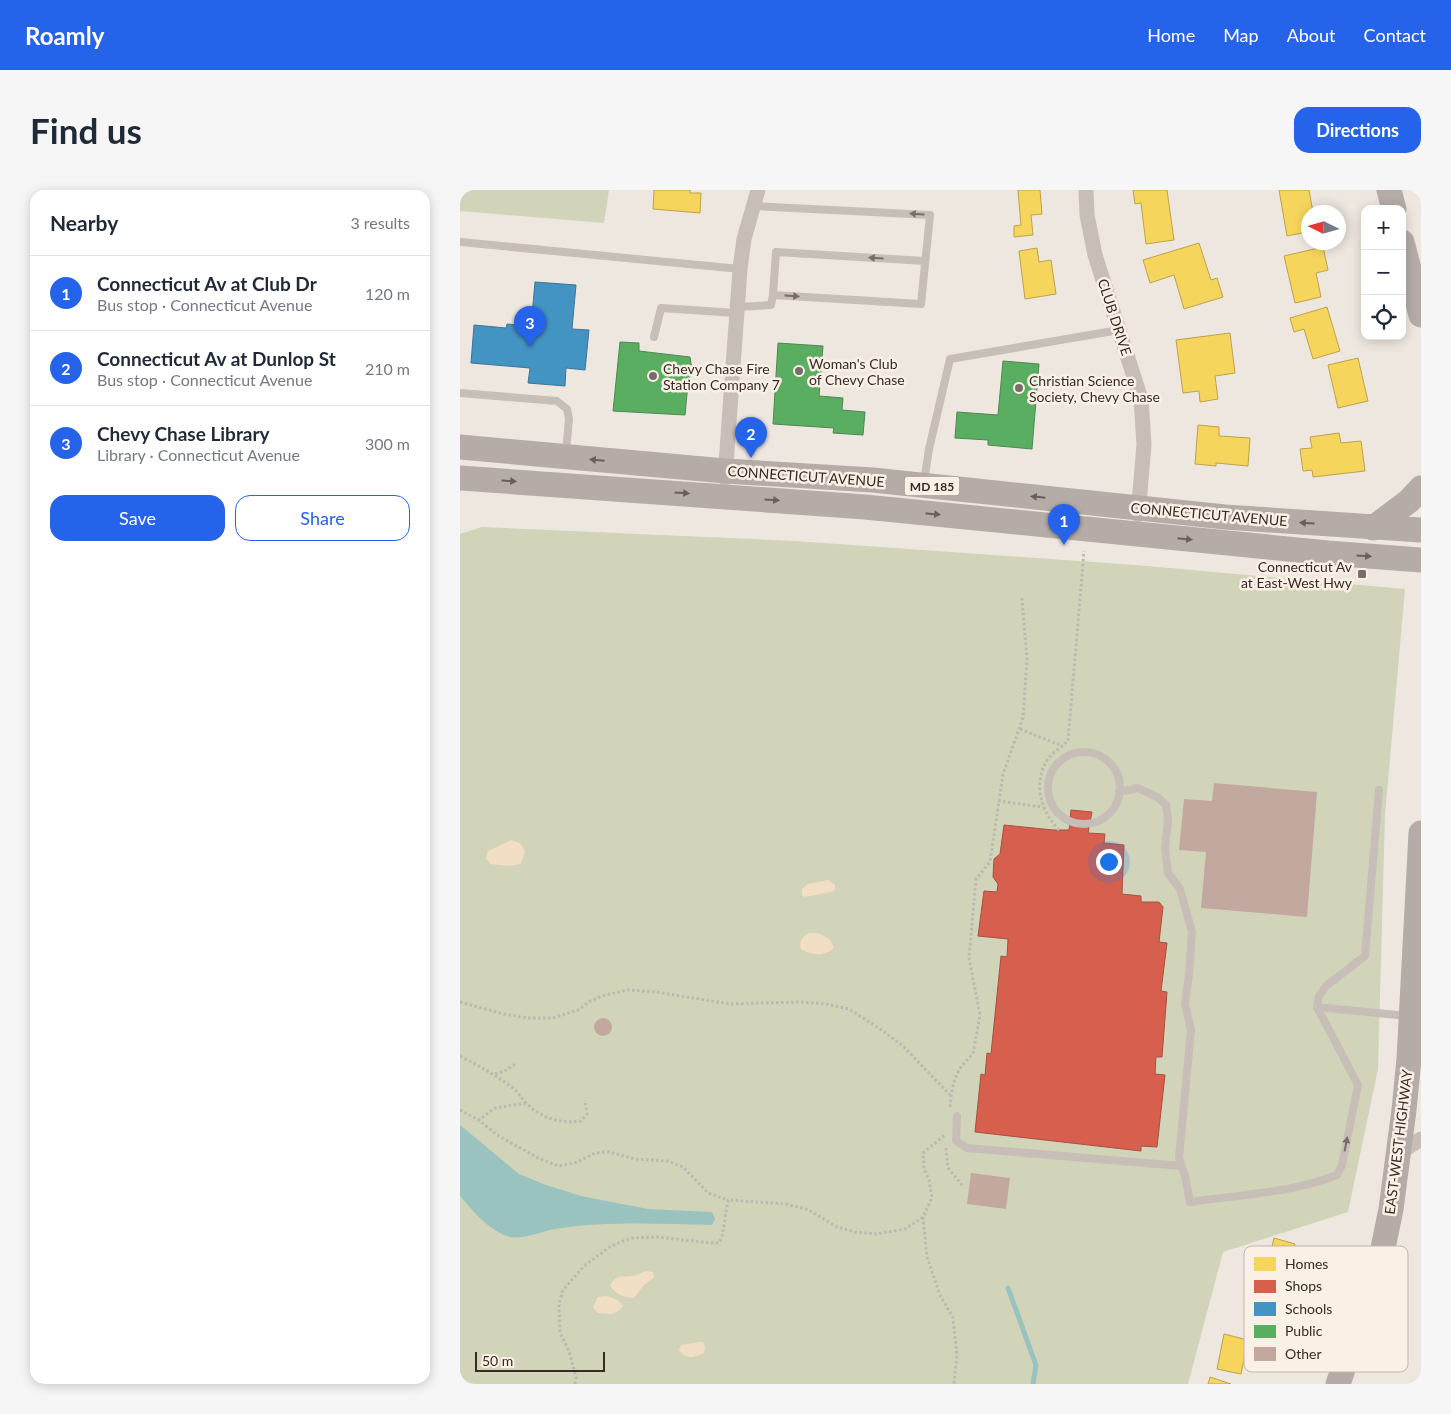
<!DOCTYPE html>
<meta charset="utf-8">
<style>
body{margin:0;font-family:Lato,sans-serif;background:#f6f6f7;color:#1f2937}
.controls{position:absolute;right:15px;top:15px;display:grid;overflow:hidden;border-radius:10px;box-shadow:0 2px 12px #0003}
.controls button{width:45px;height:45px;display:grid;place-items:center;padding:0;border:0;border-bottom:1px solid #e0e1e3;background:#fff;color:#1f2937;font:25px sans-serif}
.compass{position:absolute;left:841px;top:15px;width:45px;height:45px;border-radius:50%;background:#fff;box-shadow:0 2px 12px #0003;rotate:275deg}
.scale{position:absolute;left:15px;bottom:12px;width:130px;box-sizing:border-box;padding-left:5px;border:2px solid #382b27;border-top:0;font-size:14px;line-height:18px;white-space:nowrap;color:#382b27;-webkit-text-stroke:4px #fbf0e6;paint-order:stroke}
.you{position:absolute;left:648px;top:671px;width:18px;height:18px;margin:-12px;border:4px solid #fff;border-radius:50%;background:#1a73e8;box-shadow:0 0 0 8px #1a73e833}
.badge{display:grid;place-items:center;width:32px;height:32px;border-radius:50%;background:#2563eb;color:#fff;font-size:16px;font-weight:700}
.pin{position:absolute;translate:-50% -41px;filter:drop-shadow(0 1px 2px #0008)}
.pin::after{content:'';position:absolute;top:26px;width:18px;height:15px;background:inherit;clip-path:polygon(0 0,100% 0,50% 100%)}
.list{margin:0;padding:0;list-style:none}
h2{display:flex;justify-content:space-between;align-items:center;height:65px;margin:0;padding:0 20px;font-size:21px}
h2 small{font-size:16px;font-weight:400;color:#747a83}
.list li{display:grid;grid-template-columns:32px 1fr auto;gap:15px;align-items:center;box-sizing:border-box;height:75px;padding:0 20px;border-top:1px solid #e0e1e3}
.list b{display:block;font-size:19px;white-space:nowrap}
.list p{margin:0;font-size:16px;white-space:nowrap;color:#747a83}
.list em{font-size:16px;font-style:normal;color:#747a83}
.actions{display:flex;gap:10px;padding:15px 20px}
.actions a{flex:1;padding:11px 0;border:1px solid #2563eb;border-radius:15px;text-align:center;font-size:18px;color:#2563eb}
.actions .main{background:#2563eb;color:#fff}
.icon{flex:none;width:28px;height:28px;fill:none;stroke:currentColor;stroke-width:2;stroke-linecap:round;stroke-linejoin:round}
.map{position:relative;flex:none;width:961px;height:1194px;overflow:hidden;border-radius:15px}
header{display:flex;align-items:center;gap:30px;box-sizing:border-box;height:70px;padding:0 25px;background:#2563eb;color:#fff}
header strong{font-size:24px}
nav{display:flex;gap:28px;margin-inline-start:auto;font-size:18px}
.intro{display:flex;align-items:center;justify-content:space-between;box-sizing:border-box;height:120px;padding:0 30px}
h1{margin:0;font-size:35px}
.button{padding:12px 22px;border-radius:15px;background:#2563eb;color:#fff;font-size:18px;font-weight:700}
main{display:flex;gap:30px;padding:0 30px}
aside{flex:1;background:#fff;border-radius:15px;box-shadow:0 2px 12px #0003}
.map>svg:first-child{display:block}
.green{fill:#d1d4b8}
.sand{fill:#f1dec4}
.water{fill:#9ac3c0}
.homes{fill:#f6d55c;stroke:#bda24c}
.shops{fill:#d6604d;stroke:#a75042}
.schools{fill:#4393c3;stroke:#407494}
.public{fill:#5aae61;stroke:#508750}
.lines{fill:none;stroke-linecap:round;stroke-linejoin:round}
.stream{stroke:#9ac3c0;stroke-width:5}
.building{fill:#c3a8a0}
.path{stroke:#bfb7b1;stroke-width:3;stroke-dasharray:2.5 2.5;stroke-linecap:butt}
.lane{stroke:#c7beb8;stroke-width:8}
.street{stroke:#c7beb8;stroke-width:15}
.primary{stroke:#b5aca8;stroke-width:25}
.oneway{fill:#786d68}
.oneway2{fill:#6a5f5b}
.poi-dot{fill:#786d68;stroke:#fbf0e6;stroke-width:2}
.labels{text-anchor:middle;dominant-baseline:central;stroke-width:5;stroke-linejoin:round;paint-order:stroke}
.shield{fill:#fbf0e6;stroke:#726660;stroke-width:1}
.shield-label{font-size:12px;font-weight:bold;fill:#382b27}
.street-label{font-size:14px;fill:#382b27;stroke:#fbf0e6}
.poi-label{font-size:14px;fill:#382b27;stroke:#fbf0e6;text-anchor:start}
.key{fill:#fbf0e6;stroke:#c0b5ad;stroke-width:1}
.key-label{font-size:14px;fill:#382b27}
</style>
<header>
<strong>Roamly</strong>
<nav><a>Home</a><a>Map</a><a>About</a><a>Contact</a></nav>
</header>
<div class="intro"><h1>Find us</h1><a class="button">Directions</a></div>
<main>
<aside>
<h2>Nearby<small>3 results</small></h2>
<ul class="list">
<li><span class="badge">1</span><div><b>Connecticut Av at Club Dr</b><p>Bus stop · Connecticut Avenue</p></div><em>120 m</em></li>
<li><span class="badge">2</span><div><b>Connecticut Av at Dunlop St</b><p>Bus stop · Connecticut Avenue</p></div><em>210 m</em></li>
<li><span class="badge">3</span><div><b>Chevy Chase Library</b><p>Library · Connecticut Avenue</p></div><em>300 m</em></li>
</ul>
<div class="actions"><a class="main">Save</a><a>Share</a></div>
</aside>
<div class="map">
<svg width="961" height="1194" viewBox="0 0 961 1194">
<rect width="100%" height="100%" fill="#eee7e0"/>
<!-- green -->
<g class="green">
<polygon points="0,0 149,0 144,33 0,21"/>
<polygon points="22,337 335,351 676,375 945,399 925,625 918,879 888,1022 763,1062 728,1194 0,1194 0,344"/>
</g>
<!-- sand -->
<g class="sand">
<polygon points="51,650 60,653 65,661 61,674 50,676 30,674 26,668 28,661"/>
<polygon points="369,690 375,695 375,699 372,702 344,707 342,705 342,699 348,694"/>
<path d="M349,743C360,742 370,747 374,757C367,767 350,765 341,759C339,750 342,747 349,743Z"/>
<path d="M187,1081L193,1082L194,1087L183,1096L174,1108C164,1107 155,1105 150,1095C158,1083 160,1088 171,1086C176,1086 182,1082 187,1081Z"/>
<path d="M146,1106C153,1108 159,1109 163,1116C156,1126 148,1124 138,1123L133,1117L138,1107Z"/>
<path d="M239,1152H243L245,1157L244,1163C234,1168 226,1170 219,1160L221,1155Z"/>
</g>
<!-- water -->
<path class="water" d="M0,935L59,984L86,995L121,1006L188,1019L252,1022L255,1029L252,1035C200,1034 146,1031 95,1039C83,1041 61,1050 50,1047C29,1041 14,1022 0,1006Z"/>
<!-- homes -->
<g class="homes">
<polygon points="194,0 230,0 230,3 241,3 240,23 193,19"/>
<polygon points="558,0 580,0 582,24 571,25 573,45 554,47 554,36 561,35"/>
<polygon points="673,0 707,0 714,50 686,54 681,13 675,14"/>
<polygon points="819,0 849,0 853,22 848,22 848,42 827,46"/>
<polygon points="739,53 751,90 757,88 763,107 724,119 714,85 690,93 683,70"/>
<polygon points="863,57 868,80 856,83 861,107 835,113 824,66"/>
<polygon points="577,58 579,72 591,70 596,104 565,109 559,61"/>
<polygon points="867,117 880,161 853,169 844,139 834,142 830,128"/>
<polygon points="770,143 775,183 755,186 758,209 740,212 739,201 723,203 716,150"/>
<polygon points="898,168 908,211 878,218 868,175"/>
<polygon points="738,235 759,237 759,246 790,248 788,276 756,273 756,276 735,274"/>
<polygon points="879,243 881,253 901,251 905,281 853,287 852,280 843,281 840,259 852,258 850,247"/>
<polygon points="814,1048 835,1054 829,1076 835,1078 831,1091 789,1079 793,1065 809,1069"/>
<polygon points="764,1144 788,1150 781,1184 757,1179"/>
<polygon points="750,1187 771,1194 748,1194"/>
</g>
<!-- shops -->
<polygon class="shops" points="611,620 632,622 628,643 645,644 644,653 664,655 662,704 681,706 681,712 699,712 703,717 699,752 707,753 701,801 707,802 702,867 696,867 695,884 705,885 697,957 681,956 681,961 515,942 521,884 525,885 527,863 531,864 541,766 547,767 548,749 518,746 524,701 537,702 538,694 533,687 534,669 540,664 544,635 593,640 609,640"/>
<!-- schools -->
<polygon class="schools" points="75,92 116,95 112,139 129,140 125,180 106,178 105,196 68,193 70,178 11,173 14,135 46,138 47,134 71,136"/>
<!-- public -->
<g class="public">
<polygon points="160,152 179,153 179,161 230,167 232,180 228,193 225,225 153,221"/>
<polygon points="318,153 363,156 359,206 383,208 382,220 405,222 403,245 373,243 374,238 313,234"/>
<polygon points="543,171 579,174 572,259 528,255 528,250 495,248 497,222 538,225"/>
</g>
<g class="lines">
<!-- stream -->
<polyline class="stream" points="548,1098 576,1175 573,1194"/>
</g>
<!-- building -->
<g class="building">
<polygon points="754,593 857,602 847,727 741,718 746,662 719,660 724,609 752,611"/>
<circle cx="143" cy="837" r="9"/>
<polygon points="511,983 550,988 546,1019 507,1014"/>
</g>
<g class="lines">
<!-- path -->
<g class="path">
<polyline points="560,539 602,556"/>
<polyline points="538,611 583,617"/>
<path d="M599,640C581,621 572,593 588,569C593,562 602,557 608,551L624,361"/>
<polyline points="0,812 44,824 67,828 93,828 118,820 130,811 145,805 168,800 196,802 270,814 339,812 366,814 389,819 423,841 442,855 490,905"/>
<path d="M0,866C19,876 36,885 53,898C58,902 61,907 65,912C80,928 100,934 121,931L127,924L125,910"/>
<polyline points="35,884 45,881 57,873"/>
<polyline points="66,913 35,918 19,930 37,945 78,968 98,976 118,972 135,963 149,962 175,969 207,971 223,977 248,1003 268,1010"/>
<path d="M490,917C492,894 495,880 513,864L520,825L509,768L516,689L530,672L543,584L563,528L567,470L562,408"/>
<polyline points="0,920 19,930"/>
<polyline points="486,958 488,978 503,996"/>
<polyline points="463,1027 467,1067 480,1105 493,1128 497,1166 494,1194"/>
<polyline points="115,1194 116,1187 109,1161 100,1143 99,1114 103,1100 124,1076 151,1056 171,1048 198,1047 250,1053 259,1053 262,1047 268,1010 326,1014 349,1020 377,1037 395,1042 416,1044 445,1039 463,1027 472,1008 469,990 464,979 463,963 485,945"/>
</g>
<!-- lane -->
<g class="lane">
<polyline points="294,16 470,25 461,114 313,105 316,62 465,71"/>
<polyline points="0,52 280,79"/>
<polyline points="277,117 311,115 313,105"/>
<polyline points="194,147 201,118 276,123"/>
<polyline points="0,203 97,211 107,219 109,229 106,262"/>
<polyline points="464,292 469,259 490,169 659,140"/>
<circle cx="624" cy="598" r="36"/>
<path d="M659,602L678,598L697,607L706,615L708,630L705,658L708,683L720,699L732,742L729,784L725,814L731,840L719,968L725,986L730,1012C778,1005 831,1003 877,985L882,975L898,895L857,817L859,806L866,796L905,766L919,600"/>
<polyline points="857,817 947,826"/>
<polyline points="497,926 496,951 507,958 721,976"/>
</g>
<!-- street -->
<g class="street">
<polyline points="626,0 627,25 635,65 681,209 684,255 678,325"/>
<polyline points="265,288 280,79 284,49 298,0"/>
<polyline points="939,963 961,949"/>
</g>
<!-- primary -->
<g class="primary">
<polyline points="929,0 934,19"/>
<polyline points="942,52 961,125"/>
<polyline points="0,257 265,281 413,290 765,327 961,340"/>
<polyline points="0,288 405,317 868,363 961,370"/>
<polyline points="913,338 949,311 961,298"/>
<polyline points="878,1194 921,1068 931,1019 944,920 949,869 961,643"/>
</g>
</g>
<!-- one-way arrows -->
<defs><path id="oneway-solid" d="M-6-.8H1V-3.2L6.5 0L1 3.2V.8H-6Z" transform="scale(1.25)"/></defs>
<g class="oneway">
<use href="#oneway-solid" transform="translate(457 24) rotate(-177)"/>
<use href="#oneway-solid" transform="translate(416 68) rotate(-176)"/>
<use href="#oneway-solid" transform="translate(332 106) rotate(4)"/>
<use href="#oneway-solid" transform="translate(886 954) rotate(-79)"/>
</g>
<g class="oneway2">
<use href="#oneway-solid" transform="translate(137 270) rotate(-175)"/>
<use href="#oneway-solid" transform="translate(49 291) rotate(4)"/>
<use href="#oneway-solid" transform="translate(222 303) rotate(4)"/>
<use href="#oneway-solid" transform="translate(578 307) rotate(-174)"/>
<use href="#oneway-solid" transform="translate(312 310) rotate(4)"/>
<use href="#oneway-solid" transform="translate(473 324) rotate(6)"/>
<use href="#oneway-solid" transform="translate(847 333) rotate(-176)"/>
<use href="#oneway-solid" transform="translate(725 349) rotate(6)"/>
<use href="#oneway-solid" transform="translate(904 366) rotate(4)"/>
</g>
<!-- markers -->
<g class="poi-dot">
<circle cx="339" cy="181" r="5"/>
<circle cx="193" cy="186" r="5"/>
<circle cx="559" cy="198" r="5"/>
<rect x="897" y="379" width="10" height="10" rx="2.5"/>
</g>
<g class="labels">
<!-- shield labels -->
<rect class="shield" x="444.5" y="286.5" width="55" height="19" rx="4"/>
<g class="shield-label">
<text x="472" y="296">MD 185</text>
</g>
<!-- street labels -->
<g class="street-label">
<text transform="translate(655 127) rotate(72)">CLUB DRIVE</text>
<text transform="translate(346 286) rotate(4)">CONNECTICUT AVENUE</text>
<text transform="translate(749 324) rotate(5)">CONNECTICUT AVENUE</text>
<text transform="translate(938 952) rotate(-83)">EAST-WEST HIGHWAY</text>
</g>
<!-- poi labels -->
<g class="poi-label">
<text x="349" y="173">Woman's Club<tspan x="349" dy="16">of Chevy Chase</tspan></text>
<text x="203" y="178">Chevy Chase Fire<tspan x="203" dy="16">Station Company 7</tspan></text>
<text x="569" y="190">Christian Science<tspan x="569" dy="16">Society, Chevy Chase</tspan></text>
<text x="892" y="376" text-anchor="end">Connecticut Av<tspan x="892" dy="16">at East-West Hwy</tspan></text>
</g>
</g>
<!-- legend -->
<rect x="784" y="1056" width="164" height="126" rx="8" class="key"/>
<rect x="794" y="1067" width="22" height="14" fill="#f6d55c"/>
<rect x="794" y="1090" width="22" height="13" fill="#d6604d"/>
<rect x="794" y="1112" width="22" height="14" fill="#4393c3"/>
<rect x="794" y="1135" width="22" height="13" fill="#5aae61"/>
<rect x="794" y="1157" width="22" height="14" fill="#c3a8a0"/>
<g class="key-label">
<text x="825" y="1079">Homes</text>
<text x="825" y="1101">Shops</text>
<text x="825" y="1124">Schools</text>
<text x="825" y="1146">Public</text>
<text x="825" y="1169">Other</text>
</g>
</svg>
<div class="controls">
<button>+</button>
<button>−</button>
<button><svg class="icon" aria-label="locate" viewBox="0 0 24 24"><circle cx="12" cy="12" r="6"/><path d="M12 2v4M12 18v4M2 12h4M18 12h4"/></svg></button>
</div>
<svg class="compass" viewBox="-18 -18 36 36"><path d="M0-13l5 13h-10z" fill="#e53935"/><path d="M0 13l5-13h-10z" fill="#747a83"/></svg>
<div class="scale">50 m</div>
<div class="you"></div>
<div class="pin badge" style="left:604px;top:355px">1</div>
<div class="pin badge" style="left:291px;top:268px">2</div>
<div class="pin badge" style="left:70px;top:157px">3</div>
</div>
</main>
